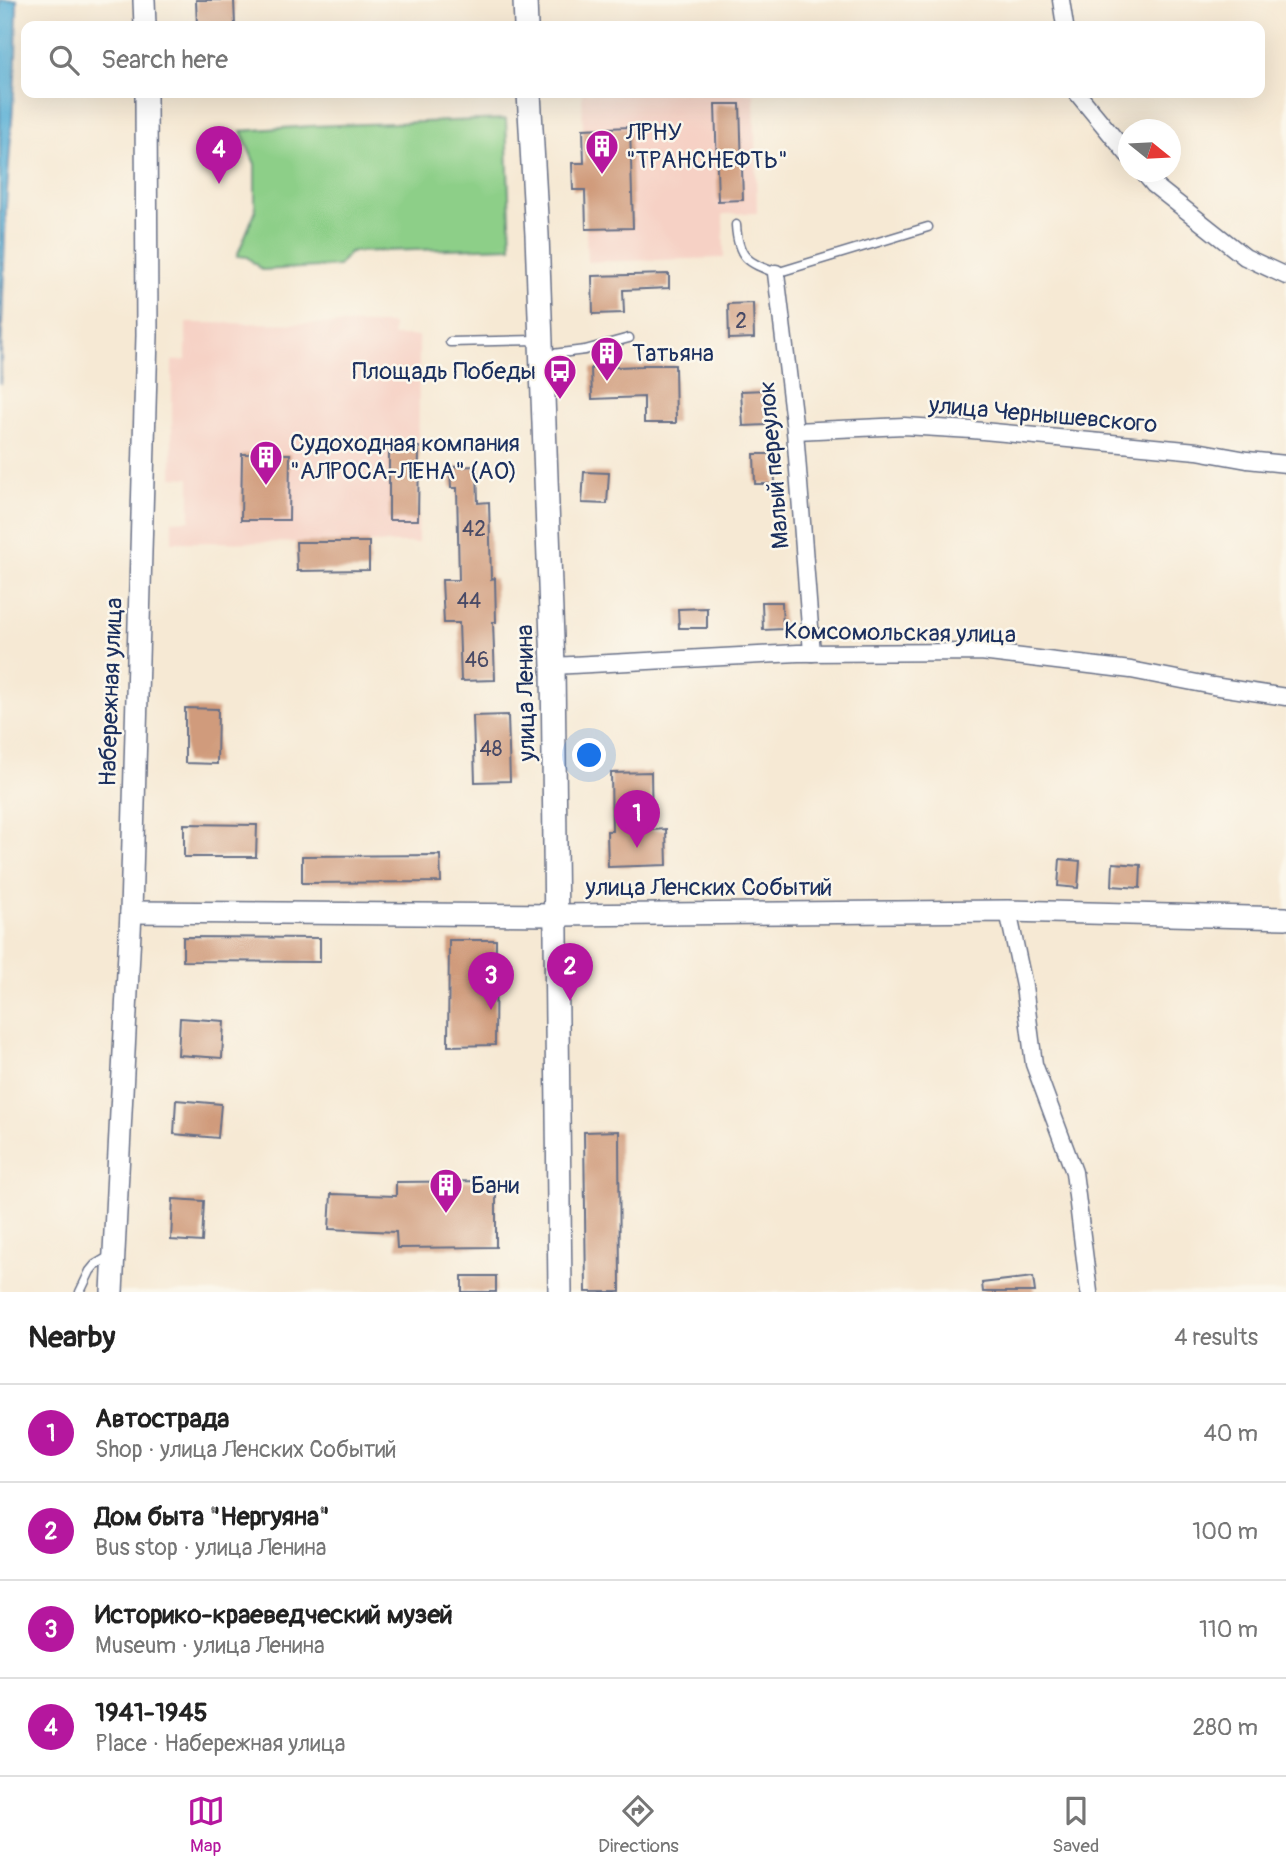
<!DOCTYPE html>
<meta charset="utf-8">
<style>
body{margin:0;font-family:Pangolin,sans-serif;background:#f2f2f2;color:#222}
.compass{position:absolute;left:1118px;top:119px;width:63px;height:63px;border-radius:50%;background:#fff;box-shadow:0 7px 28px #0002;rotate:108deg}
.you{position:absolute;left:590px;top:756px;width:24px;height:24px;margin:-18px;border:5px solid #fff;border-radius:50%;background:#1a73e8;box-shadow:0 0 0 10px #1a73e833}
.badge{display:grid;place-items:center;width:46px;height:46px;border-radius:50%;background:#b5179e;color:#fff;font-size:23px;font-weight:700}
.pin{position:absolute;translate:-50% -58px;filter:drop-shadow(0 2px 4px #0008)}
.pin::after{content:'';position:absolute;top:37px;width:24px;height:21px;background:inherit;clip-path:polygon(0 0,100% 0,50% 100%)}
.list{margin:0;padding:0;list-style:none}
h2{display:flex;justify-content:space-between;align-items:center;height:91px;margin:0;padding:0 28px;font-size:30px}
h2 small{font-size:23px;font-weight:400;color:#767676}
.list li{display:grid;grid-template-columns:46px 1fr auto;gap:21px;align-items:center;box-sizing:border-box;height:98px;padding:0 28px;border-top:2px solid #e0e0e0}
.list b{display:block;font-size:26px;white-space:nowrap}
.list p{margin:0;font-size:23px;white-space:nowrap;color:#767676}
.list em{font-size:23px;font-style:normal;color:#767676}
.icon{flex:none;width:38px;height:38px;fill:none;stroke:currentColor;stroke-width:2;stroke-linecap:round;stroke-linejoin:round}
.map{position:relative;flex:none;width:1286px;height:1292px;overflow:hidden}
.search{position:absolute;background:#fff;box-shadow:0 7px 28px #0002;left:21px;right:21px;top:21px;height:77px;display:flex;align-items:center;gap:18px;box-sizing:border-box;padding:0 24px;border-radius:14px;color:#767676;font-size:26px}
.sheet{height:483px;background:#fff}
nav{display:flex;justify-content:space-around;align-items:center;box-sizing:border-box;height:98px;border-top:2px solid #e0e0e0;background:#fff;font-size:19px;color:#767676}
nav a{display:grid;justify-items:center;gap:4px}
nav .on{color:#b5179e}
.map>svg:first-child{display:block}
.built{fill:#f6d1c5}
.green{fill:#8dcf88;stroke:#547f73;stroke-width:2}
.water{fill:#58afd5;stroke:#3a6f9a;stroke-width:2}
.building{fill:#d09b7c}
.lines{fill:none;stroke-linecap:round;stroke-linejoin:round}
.service-casing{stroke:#687087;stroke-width:11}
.minor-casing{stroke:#687087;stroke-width:19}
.tertiary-casing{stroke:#687087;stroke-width:24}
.secondary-casing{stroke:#687087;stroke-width:26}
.service{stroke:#fff;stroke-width:8}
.minor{stroke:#fff;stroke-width:16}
.tertiary{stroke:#fff;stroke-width:21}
.secondary{stroke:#fff;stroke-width:23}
.labels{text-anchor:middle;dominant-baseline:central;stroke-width:5;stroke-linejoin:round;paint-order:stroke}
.number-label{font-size:21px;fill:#484a66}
.poi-label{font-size:24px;fill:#1b2f5e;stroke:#fbf7ec;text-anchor:start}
.street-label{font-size:24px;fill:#1b2f5e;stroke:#fbf7ec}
</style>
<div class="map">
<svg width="1286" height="1292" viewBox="0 0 1286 1292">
<rect width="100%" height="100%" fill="#fbf7ec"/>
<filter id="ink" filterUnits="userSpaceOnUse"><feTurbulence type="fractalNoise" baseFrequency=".0143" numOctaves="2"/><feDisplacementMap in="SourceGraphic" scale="14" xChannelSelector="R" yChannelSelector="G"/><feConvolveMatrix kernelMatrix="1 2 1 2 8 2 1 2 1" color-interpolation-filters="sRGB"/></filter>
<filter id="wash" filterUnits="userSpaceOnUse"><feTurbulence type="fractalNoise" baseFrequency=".00686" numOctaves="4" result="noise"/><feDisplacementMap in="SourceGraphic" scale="28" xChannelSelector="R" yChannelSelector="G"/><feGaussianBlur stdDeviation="1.57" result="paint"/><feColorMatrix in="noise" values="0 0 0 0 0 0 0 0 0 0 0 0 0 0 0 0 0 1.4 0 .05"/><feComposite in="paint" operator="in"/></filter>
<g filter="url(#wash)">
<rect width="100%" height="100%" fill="#f6e9d4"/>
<!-- built -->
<g class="built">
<polygon points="582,93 754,93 757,213 723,214 724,258 587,262 585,190 573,190 572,163 584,162"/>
<polygon points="186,323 393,324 393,336 419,336 418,543 172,542 172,521 190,520 190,478 172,477 172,361 186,360"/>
</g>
<!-- green -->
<polygon class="green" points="506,119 511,247 350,252 338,266 262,270 247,257 237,256 255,212 255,164 241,131 311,126"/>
<!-- water -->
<polygon class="water" points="0,0 17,0 16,62 6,206 0,384"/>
<g id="blocks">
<!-- building -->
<g class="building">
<polygon points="196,0 234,0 235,26 197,26"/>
<polygon points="715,104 740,104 743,200 718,201"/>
<polygon points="630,127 633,228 586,229 585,190 573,190 572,163 584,163 583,129"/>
<polygon points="669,274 669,288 623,290 624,313 593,314 592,276"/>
<polygon points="753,303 754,338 729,339 728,304"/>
<polygon points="643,365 675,365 676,423 644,423 644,397 592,399 591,368 643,366"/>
<polygon points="767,390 767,425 743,426 741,391"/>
<polygon points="419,447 418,520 389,520 389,448"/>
<polygon points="242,454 290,454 289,520 241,520"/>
<polygon points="754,454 774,454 775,484 755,484"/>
<polygon points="477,466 478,503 489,502 491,579 495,578 496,622 493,622 495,680 461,681 459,623 444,623 442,580 459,580 457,488 451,488 450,467"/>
<polygon points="584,472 609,473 607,504 582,503"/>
<polygon points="296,542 369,542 369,570 297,571"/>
<polygon points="762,602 782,602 783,629 763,630"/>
<polygon points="707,608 707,628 679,628 678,609"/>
<polygon points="185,708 218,709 217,764 185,763"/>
<polygon points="508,715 510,781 475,782 473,716"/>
<polygon points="651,772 652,830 666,829 667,865 608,867 607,831 612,831 611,773"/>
<polygon points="184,824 257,825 256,857 184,857"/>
<polygon points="440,855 441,882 302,883 302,856"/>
<polygon points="1060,859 1080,861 1078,888 1058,886"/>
<polygon points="1113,863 1141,865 1140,888 1112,886"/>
<polygon points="183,937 320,938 320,962 183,961"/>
<polygon points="449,940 496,940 495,1045 448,1046"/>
<polygon points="180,1018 224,1021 222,1058 178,1055"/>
<polygon points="176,1100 221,1104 218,1138 174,1134"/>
<polygon points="619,1131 620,1292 586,1292 584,1132"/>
<polygon points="496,1181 496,1247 397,1248 396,1232 329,1229 331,1194 396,1196 396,1182"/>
<polygon points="173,1199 204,1201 202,1242 171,1240"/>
<rect x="462" y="1276" width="34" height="16"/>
<polygon points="1033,1277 1035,1292 983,1292 982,1283"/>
</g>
</g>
</g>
<g filter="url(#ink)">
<use href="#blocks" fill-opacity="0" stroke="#687087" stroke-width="2"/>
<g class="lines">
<defs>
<g id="service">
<path d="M736,225C738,258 747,262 776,273L928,227"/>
<polyline points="450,342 538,340"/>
<polyline points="544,355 585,350 629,338"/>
<polyline points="80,1292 90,1271 95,1265 112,1255"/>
</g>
<g id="minor">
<polyline points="1061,0 1065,26"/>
<polyline points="1077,93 1128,155"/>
<polyline points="1143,172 1154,185 1245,257 1286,276"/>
<polyline points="776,273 795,431 812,653"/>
<polyline points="795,431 904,426 972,430 1197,451 1247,460 1286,464"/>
<polyline points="553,666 798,653 981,652 1131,670 1213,686 1286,697"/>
<polyline points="1008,911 1024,986 1034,1064 1074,1172 1089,1292"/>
</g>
<g id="tertiary">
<polyline points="144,0 145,26"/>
<polyline points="131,912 557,915 1008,911 1286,918"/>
<polyline points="112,1292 131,912 147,335 146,93"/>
</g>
<g id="secondary">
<polyline points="525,0 526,26"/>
<polyline points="529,93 537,235 553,666 560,1292"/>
</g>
</defs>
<!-- service casing -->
<use href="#service" class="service-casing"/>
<!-- minor casing -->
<use href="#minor" class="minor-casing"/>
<!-- tertiary casing -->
<use href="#tertiary" class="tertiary-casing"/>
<!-- secondary casing -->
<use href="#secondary" class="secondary-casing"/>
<!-- service -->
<use href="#service" class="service"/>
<!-- minor -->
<use href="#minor" class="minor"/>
<!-- tertiary -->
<use href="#tertiary" class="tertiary"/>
<!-- secondary -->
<use href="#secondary" class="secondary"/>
</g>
</g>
<!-- icons -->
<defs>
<symbol id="building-pin" viewBox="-11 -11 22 30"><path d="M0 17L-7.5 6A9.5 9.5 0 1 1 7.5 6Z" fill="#b5179e" stroke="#fbf7ec"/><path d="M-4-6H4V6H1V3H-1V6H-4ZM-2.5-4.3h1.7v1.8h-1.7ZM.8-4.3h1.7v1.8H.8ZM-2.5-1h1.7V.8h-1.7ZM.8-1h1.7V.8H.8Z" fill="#fff"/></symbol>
<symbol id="bus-pin" viewBox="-11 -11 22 30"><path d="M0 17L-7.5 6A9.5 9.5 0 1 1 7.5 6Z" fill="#b5179e" stroke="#fbf7ec"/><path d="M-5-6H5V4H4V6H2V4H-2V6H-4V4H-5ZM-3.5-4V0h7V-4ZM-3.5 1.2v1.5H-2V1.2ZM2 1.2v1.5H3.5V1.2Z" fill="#fff"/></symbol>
</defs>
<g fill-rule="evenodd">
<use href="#building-pin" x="583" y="127" width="38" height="52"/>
<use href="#building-pin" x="588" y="334" width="38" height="52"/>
<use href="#bus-pin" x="541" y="352" width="38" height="52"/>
<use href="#building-pin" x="247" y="438" width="38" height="52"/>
<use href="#building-pin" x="427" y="1166" width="38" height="52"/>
</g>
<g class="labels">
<!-- number labels -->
<g class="number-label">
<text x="741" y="321">2</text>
<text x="474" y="529">42</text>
<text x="469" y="601">44</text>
<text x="477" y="660">46</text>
<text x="491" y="749">48</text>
</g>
<!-- poi labels -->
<g class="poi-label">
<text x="626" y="132">ЛРНУ<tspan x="626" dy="28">"ТРАНСНЕФТЬ"</tspan></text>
<text x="632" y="353">Татьяна</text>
<text x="536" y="371" text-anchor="end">Площадь Победы</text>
<text x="290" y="443">Судоходная компания<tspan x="290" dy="28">"АЛРОСА-ЛЕНА" (АО)</tspan></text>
<text x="471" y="1185">Бани</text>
</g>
<!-- street labels -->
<g class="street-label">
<text transform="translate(1043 415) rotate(5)">улица Чернышевского</text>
<text transform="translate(774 465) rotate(-95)">Малый переулок</text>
<text transform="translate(900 633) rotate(1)">Комсомольская улица</text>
<text transform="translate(111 692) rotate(-88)">Набережная улица</text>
<text transform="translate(526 693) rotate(-91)">улица Ленина</text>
<text x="709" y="887">улица Ленских Событий</text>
</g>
</g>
</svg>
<svg class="compass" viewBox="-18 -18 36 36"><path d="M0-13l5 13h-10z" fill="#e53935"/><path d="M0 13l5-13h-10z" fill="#767676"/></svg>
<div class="you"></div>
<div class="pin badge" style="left:637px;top:848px">1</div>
<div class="pin badge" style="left:570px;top:1001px">2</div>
<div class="pin badge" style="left:491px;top:1010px">3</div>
<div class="pin badge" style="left:219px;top:184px">4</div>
<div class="search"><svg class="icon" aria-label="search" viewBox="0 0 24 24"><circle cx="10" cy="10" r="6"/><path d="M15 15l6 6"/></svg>Search here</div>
</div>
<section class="sheet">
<h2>Nearby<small>4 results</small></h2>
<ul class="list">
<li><span class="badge">1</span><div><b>Автострада</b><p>Shop · улица Ленских Событий</p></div><em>40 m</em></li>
<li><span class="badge">2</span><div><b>Дом быта &quot;Нергуяна&quot;</b><p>Bus stop · улица Ленина</p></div><em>100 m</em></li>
<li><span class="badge">3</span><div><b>Историко-краеведческий музей</b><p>Museum · улица Ленина</p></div><em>110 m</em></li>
<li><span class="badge">4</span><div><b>1941-1945</b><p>Place · Набережная улица</p></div><em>280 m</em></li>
</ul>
</section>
<nav>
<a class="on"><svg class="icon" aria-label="map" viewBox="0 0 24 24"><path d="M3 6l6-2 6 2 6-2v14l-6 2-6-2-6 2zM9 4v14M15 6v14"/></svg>Map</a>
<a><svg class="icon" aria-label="directions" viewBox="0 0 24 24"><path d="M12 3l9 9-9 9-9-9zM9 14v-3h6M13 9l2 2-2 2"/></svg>Directions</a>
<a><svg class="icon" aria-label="saved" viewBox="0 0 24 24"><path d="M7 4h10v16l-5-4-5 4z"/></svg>Saved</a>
</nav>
